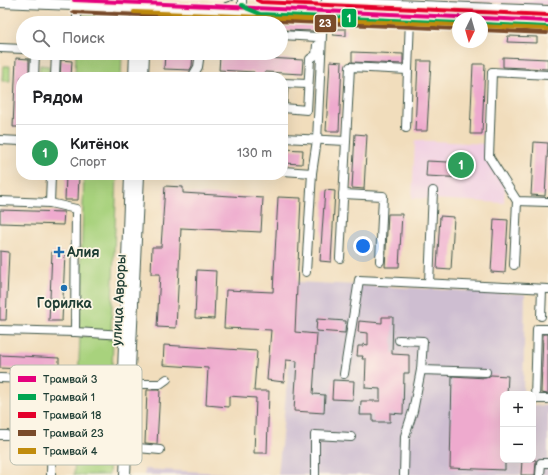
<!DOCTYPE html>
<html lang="ru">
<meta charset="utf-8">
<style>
body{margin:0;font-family:"Balsamiq Sans",sans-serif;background:#f2f2f2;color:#202124}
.controls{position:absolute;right:12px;bottom:12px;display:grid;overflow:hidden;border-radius:8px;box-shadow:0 4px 16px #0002}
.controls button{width:36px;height:36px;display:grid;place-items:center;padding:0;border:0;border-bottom:1px solid #e0e0e0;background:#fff;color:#202124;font:20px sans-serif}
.compass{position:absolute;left:452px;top:12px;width:36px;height:36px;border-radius:50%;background:#fff;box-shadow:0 4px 16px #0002;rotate:185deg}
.you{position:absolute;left:363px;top:246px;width:14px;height:14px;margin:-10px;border:3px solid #fff;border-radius:50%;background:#1a73e8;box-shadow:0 0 0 6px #1a73e833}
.badge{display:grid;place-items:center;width:26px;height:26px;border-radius:50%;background:#1f6fb2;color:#fff;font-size:13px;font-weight:700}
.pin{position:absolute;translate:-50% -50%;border:2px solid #fff;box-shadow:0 1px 4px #0006}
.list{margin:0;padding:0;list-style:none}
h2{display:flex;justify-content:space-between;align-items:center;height:52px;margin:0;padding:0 16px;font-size:17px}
h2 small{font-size:13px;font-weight:400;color:#757577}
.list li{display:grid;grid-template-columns:26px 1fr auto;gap:12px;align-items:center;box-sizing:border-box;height:56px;padding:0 16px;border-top:1px solid #e0e0e0}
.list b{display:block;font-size:15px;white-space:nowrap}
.list p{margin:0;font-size:13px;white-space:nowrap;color:#757577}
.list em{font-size:13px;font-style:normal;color:#757577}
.icon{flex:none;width:22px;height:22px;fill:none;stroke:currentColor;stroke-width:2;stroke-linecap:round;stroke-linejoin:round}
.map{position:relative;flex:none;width:548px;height:475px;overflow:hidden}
.search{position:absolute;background:#fff;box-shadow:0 4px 16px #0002;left:16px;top:16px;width:272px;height:44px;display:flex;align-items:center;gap:10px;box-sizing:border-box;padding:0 14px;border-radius:22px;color:#757577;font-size:15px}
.panel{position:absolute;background:#fff;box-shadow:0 4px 16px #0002;left:16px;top:72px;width:272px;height:108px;border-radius:16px}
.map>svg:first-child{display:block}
.built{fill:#f1d0e3}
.industrial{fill:#cebed1}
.green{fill:#a8d27d;stroke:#648858}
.building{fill:#eeaace}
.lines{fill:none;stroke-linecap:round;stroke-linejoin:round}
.minor-casing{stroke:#3e5548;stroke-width:10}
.major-casing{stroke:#3e5548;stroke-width:12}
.minor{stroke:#fff;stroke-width:8}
.major{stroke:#fff;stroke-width:10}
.tram{stroke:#1f3d34;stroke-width:1}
.tram-1-casing{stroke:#fcf5e5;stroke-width:7}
.tram-2-casing{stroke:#fcf5e5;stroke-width:7}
.tram-3-casing{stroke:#fcf5e5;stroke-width:7}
.tram-4-casing{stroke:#fcf5e5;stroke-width:7}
.tram-5-casing{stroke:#fcf5e5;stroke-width:7}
.tram-1{stroke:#e5007d;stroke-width:4}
.tram-2{stroke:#00a651;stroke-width:4}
.tram-3{stroke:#e4002b;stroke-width:4}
.tram-4{stroke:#7a4b2a;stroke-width:4}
.tram-5{stroke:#c18c0d;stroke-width:4}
.poi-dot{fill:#1f6fb2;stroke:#fcf5e5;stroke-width:1.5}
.labels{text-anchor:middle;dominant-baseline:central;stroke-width:3.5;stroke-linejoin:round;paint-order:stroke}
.poi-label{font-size:14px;font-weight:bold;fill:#1f3d34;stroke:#fcf5e5;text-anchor:start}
.street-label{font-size:14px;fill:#1f3d34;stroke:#fcf5e5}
.key{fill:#fcf5e5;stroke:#babeb0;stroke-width:1}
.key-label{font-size:11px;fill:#1f3d34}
.line-badge{stroke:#fcf5e5;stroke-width:1.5}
.badge-label{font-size:11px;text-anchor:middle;font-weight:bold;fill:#fff}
</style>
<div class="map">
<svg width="548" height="475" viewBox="0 0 548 475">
<rect width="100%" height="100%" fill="#fcf5e5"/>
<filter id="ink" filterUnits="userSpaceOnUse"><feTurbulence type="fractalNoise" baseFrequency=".025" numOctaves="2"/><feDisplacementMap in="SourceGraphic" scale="8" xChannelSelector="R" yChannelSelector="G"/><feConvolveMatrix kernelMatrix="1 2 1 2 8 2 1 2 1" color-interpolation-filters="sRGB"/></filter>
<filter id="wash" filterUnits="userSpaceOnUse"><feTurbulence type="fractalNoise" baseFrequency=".012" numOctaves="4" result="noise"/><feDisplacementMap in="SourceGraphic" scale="16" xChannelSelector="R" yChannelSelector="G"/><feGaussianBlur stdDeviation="0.9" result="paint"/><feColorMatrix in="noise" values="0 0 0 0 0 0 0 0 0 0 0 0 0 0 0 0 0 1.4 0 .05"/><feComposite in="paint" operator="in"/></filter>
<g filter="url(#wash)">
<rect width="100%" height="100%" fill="#f1ddbc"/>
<!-- built -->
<g class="built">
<polygon points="439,0 548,0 548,5"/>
<polygon points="415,140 486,144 505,188 504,203 412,198"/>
</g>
<!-- industrial -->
<g class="industrial">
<polygon points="297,282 525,294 523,394 503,394 503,460 533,460 533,405 548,406 548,475 278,475"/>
<polygon points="144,469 263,475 144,475"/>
</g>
<!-- green -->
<g class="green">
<polygon points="79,14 123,17 123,23 78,23"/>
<polygon points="76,53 122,53 121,77 75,77"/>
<polygon points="40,65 49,66 49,77 39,77"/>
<polygon points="3,66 10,66 10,81 2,81"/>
<polygon points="84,175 117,175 111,333 79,332"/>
<polygon points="80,336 113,338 109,475 74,475"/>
</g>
<g id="blocks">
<!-- building -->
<g class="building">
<polygon points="281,24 314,25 314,31 281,30"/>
<polygon points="333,29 346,29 346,36 333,35"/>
<polygon points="508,36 537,37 537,43 507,42"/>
<polygon points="352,52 403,54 403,64 352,62"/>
<polygon points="165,53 193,53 192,66 190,70 164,69"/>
<polygon points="256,53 267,53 267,58 303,60 302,74 265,72 264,77 254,77 254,72 219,70 220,56 256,58"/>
<polygon points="503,57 548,59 548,69 503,67"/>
<polygon points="16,58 29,59 29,77 21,77 21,127 13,127"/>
<polygon points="61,60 72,61 71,77 60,77"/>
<polygon points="330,61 342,62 339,131 326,131"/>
<polygon points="418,61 431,61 427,131 415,131"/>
<polygon points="473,64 485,64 482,134 470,134"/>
<polygon points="283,88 288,89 287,103 283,103"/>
<polygon points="355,134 367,135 364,189 352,188"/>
<polygon points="534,142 548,143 545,196 531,195"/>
<polygon points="283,149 303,150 302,164 283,163"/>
<polygon points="427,161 468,163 467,178 426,176"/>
<polygon points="66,175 79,175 78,200 65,200"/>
<polygon points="165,186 183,187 183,193 263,198 261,232 181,228 176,328 157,327 160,274 151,274 152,247 161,247"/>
<polygon points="325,190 335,191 331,262 320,261"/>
<polygon points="278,197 301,198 295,332 317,334 313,394 325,395 324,413 294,411 297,361 286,360 284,382 267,380 271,330 224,328 226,290 273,292"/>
<polygon points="0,210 64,212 63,225 0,223"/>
<polygon points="388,214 402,214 399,267 385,267"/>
<polygon points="440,216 454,217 451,270 437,269"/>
<polygon points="494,219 508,220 505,273 491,272"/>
<polygon points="0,251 9,252 6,320 0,320"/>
<polygon points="52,252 65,253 62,321 49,321"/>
<polygon points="197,270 216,271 214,319 195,318"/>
<polygon points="382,317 393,317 392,354 409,355 409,373 404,373 403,414 390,413 390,422 373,422 373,415 360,415 361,401 380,401 380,389 365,388 366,359 362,359 363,356 357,356 358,346 363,346 363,344 368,345 368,333 358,332 359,321 382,323"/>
<polygon points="317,319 346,321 345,333 316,331"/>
<polygon points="543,334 548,334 548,394 541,393"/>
<polygon points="164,345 257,351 254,391 269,391 267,453 254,453 256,398 229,396 229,407 206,405 208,368 163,365"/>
<polygon points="0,355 59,358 59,371 0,368"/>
<polygon points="491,375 508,376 507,394 503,394 503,460 505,460 505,470 450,468 452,376 486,378"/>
<polygon points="333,380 354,381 353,400 332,399"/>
<polygon points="147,390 160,390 157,444 145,443"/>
<polygon points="522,460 536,460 535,475 521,475"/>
</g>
</g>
</g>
<g filter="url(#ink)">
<use href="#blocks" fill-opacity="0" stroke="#3e5548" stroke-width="1"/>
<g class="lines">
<defs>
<g id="minor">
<polyline points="242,12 242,0"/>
<polyline points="77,23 77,5"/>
<polyline points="201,23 201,10"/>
<polyline points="281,35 317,37"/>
<polyline points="0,48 23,49"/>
<polyline points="548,75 492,72 489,157 517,201 548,202"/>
<polyline points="34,77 35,53"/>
<polyline points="55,77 56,53"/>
<polyline points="192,77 198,67 200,53"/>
<polyline points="283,83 308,84"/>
<polyline points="283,108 307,110 310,59 316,55 317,45"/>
<polyline points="406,128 408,70"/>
<polyline points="283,138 346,141 340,258"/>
<polyline points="0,140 21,141"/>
<polyline points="346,141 350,67 408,70 410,19"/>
<polyline points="283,171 312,173"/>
<polyline points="343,194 383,196 380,261"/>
<polyline points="0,201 50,203 76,209 75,332 0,330"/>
<polyline points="50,203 51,175"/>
<polyline points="514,265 517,201"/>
<polyline points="306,272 312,173 317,140 323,15"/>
<polyline points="429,283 433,191"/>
<polyline points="541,316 542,289"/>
<polyline points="548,329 537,329 535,399 548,399"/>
<polyline points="75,332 124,335"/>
<polyline points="399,340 423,341 421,370"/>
<polyline points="344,374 359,280 548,289"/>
<polyline points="0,378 53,380 51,475"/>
<polyline points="129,384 160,384 167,379"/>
<polyline points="0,435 7,435"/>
<polyline points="127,447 160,450"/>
<polyline points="315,475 315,435 351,437"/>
<polyline points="404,475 405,436 413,411 421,370 486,372"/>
<polyline points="540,475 541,463 548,463"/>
</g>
<g id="major">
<polyline points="271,0 548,11"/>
<polyline points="0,2 458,21"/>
<polyline points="482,22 548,24"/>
<polyline points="136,23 137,0"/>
<polyline points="145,23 146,0"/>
<polyline points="134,77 135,53"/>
<polyline points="143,77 144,53"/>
<polyline points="121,429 130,175"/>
<polyline points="125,475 139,175"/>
</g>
</defs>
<!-- minor casing -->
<use href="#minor" class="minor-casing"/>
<!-- major casing -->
<use href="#major" class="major-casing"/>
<!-- minor -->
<use href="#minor" class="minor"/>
<!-- major -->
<use href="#major" class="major"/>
<!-- tram -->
<g class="tram">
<polyline points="224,3 233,0"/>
<polyline points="307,10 314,7 322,0"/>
</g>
<defs>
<g id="tram-1">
<polyline points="74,0 480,18"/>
<polyline points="482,18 548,21"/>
</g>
<g id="tram-2">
<polyline points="242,5 248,9 260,14 458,23"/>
<polyline points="482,24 548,27"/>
</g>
<polyline id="tram-3" points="257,0 261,2 548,15"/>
<g id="tram-4">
<polyline points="73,12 458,29"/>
<polyline points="482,30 547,33"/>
</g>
<g id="tram-5">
<polyline points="134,12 458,25"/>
<polyline points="482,26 548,29"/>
</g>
</defs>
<!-- tram-1 casing -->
<use href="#tram-1" class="tram-1-casing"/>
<!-- tram-2 casing -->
<use href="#tram-2" class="tram-2-casing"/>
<!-- tram-3 casing -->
<use href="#tram-3" class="tram-3-casing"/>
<!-- tram-4 casing -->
<use href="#tram-4" class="tram-4-casing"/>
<!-- tram-5 casing -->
<use href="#tram-5" class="tram-5-casing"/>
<!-- tram-1 -->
<use href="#tram-1" class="tram-1"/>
<!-- tram-2 -->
<use href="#tram-2" class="tram-2"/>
<!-- tram-3 -->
<use href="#tram-3" class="tram-3"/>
<!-- tram-4 -->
<use href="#tram-4" class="tram-4"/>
<!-- tram-5 -->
<use href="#tram-5" class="tram-5"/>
</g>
</g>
<!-- markers -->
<g class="poi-dot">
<path d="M57 246h4v4h4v4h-4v4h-4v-4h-4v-4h4z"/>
<circle cx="64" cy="288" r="4"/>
</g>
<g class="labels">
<!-- poi labels -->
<g class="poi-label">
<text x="67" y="252">Алия</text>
<text x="64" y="303" text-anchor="middle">Горилка</text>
</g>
<!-- street labels -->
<g class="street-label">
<text transform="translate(119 300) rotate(-87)">улица Авроры</text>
</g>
</g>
<!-- legend -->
<rect x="10" y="365" width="132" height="100" rx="6" class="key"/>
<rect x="18" y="376" width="18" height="6" fill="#e5007d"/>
<rect x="18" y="394" width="18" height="6" fill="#00a651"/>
<rect x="18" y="412" width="18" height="6" fill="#e4002b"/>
<rect x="18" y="430" width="18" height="6" fill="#7a4b2a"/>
<rect x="18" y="448" width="18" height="6" fill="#c18c0d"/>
<g class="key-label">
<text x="43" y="383">Трамвай 3</text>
<text x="43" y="401">Трамвай 1</text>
<text x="43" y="419">Трамвай 18</text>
<text x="43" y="437">Трамвай 23</text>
<text x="43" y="455">Трамвай 4</text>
</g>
<g class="line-badge">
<rect x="341" y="8" width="16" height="20" rx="4" fill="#00a651"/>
<rect x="314" y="14" width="23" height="19" rx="4" fill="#7a4b2a"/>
</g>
<g class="badge-label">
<text x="349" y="22">1</text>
<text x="325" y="27">23</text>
</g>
</svg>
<div class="controls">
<button>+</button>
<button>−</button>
</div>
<svg class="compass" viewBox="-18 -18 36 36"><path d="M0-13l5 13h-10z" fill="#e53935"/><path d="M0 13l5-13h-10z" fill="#757577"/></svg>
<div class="you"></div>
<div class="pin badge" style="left:461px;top:165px;background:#2e9e5b">1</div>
<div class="search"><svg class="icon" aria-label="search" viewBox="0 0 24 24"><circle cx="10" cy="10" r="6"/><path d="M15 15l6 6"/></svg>Поиск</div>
<section class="panel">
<h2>Рядом<small></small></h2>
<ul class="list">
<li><span class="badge" style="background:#2e9e5b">1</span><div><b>Китёнок</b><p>Спорт</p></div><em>130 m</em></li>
</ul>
</section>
</div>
